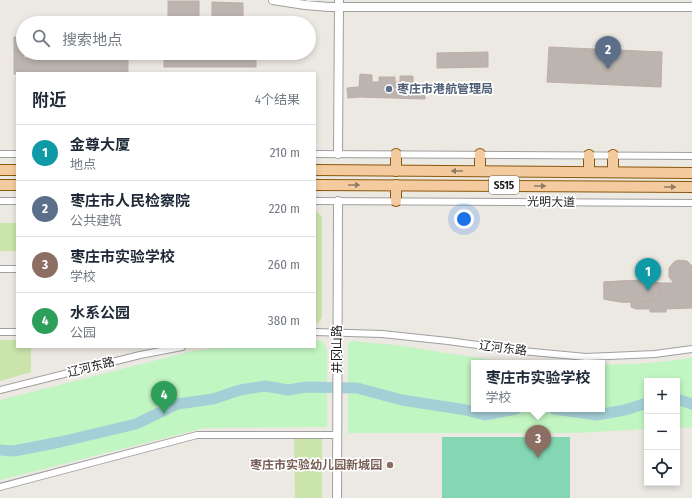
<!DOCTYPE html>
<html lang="zh">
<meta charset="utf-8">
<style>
body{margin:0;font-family:"Fira Sans Condensed","Noto Sans SC",sans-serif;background:#f6f6f7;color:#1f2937}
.controls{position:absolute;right:12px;bottom:12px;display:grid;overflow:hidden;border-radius:0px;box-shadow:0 2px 6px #0003}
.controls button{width:36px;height:36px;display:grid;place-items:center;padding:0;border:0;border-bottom:1px solid #e0e1e3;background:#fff;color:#1f2937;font:20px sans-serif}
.you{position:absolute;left:464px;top:219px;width:14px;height:14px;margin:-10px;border:3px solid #fff;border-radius:50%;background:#1a73e8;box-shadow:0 0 0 6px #1a73e833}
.badge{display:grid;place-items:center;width:26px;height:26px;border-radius:50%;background:#ea580c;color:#fff;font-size:13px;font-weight:700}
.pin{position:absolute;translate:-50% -33px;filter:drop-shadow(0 1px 2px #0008)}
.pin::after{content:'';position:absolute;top:21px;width:14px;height:12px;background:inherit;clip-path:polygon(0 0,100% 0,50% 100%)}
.popup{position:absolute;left:471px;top:360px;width:134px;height:52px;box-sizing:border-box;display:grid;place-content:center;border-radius:0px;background:#fff;filter:drop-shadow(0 1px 3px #0005);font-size:13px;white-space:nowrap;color:#747a83}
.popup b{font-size:15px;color:#1f2937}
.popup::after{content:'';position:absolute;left:50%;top:100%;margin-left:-8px;border:8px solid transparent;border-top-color:#fff}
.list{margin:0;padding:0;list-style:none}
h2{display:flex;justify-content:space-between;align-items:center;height:52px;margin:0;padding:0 16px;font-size:17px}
h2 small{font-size:13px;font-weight:400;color:#747a83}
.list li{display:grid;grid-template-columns:26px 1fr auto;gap:12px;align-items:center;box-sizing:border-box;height:56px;padding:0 16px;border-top:1px solid #e0e1e3}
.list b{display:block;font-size:15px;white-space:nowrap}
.list p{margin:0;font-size:13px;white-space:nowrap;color:#747a83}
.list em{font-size:13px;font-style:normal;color:#747a83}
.icon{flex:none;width:22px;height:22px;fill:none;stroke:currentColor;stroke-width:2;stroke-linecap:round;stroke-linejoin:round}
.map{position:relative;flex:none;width:692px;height:498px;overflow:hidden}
.search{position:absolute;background:#fff;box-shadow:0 2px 6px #0003;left:16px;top:16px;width:300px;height:44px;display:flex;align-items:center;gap:10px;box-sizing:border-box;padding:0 14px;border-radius:22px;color:#747a83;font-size:15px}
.panel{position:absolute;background:#fff;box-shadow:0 2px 6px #0003;left:16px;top:72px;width:300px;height:276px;border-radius:0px}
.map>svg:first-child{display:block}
.grass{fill:#cae4ab}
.park{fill:#c1f5c2}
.pitch{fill:#85d6b2}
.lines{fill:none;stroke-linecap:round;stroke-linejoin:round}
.river{stroke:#a5cfd7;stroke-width:11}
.building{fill:#bcb4af;stroke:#bdaea5}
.minor-casing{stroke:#a0a0a0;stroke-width:8}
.tertiary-casing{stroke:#a0a0a0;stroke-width:10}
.primary-casing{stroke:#89580b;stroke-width:12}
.minor{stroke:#fff;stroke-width:6}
.tertiary{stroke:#fff;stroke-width:8}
.primary{stroke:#f4cb9f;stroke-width:10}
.oneway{fill:#937c64}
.service-dot{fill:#5c6f8a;stroke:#fff;stroke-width:1.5}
.education-dot{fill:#8d6e63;stroke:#fff;stroke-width:1.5}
.labels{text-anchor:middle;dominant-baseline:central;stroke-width:3.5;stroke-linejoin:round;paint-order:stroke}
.shield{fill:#fff;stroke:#606060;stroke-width:1}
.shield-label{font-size:11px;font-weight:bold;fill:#1c1c1c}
.service-label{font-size:12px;font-weight:bold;fill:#4e5e75;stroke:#fff;text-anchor:start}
.street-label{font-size:12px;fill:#1c1c1c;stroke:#fff}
.education-label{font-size:12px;font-weight:bold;fill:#785e54;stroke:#fff;text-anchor:end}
</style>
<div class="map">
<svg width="692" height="498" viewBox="0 0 692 498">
<rect width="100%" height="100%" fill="#ece8e2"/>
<!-- grass -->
<g class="grass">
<polygon points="315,210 322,217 322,317 320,321 315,324"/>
<rect x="0" y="223" width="17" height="28"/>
<polygon points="0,340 17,340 17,347 31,347 31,372 0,381"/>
<polygon points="294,436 322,436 322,498 295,498"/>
</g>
<!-- park -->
<g class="park">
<polygon points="315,340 322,341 327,349 327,427 204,428 0,480 0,400 193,351 224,347 315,347"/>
<polygon points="351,341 396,345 496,361 520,363 474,363 474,409 602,409 602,365 650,363 692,358 692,427 677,428 677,381 647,381 647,429 576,433 348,433 348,344"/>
</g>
<!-- pitch -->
<rect class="pitch" x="442" y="437" width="128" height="61"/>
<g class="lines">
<!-- river -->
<g class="river">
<polyline points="677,399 692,404"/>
<polyline points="554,409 597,415 625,410 647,403"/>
<polyline points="0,450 14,451 60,442 136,424 177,404 213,399 240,390 265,386 288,390 306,387 357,388 402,400 466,410 485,415 516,409"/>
</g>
</g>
<!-- building -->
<g class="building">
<rect x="168" y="1" width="31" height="22"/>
<polygon points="212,2 243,3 243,23 212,23"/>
<polygon points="14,37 23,37 24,58 128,59 128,73 14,74"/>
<polygon points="549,47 662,52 661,87 547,82"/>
<polygon points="488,52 488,67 437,68 437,53"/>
<rect x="164" y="53" width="92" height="14"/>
<polygon points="360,74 372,75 372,82 379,82 379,77 395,77 395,82 400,82 400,76 413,76 413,88 425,89 425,99 360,97 348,98 347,88 359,87"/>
<polygon points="678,260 687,261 692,266 692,308 666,309 666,312 650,312 650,309 636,309 631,307 631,302 621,302 604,299 604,282 642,280 659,283 674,283 669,277 669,268 674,262"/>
<polygon points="622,281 643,281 659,283 659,299 644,302 621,302 604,299 604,282"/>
</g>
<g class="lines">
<defs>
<g id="minor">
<polyline points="0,154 17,154"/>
<polyline points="315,154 692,156"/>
<polyline points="0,201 17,201"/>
<polyline points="315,201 692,203"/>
<polyline points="0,269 17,269"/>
<polyline points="0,332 17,332"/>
<polyline points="315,332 382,334 448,341 522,351 586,357 655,354 692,349"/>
<polyline points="0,390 140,355 182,347"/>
<polyline points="0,487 197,435 337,435"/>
</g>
<g id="tertiary">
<polyline points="273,0 305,5 329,7 692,7"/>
<polyline points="338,154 339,0"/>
<polyline points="337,498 338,201"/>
</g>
<g id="primary">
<polyline points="396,154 396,171"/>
<polyline points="613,155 613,172"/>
<polyline points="0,170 17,170"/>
<polyline points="315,170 692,173"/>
<polyline points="480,171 480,154"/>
<polyline points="589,172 589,155"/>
<polyline points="0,185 17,185"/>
<polyline points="315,185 692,187"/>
<polyline points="396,185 396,201"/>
</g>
</defs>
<!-- minor casing -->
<use href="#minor" class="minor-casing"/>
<!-- tertiary casing -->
<use href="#tertiary" class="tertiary-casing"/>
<!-- primary casing -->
<use href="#primary" class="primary-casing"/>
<!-- minor -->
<use href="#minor" class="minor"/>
<!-- tertiary -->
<use href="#tertiary" class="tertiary"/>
<!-- primary -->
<use href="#primary" class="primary"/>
</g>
<!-- one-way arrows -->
<defs><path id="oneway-solid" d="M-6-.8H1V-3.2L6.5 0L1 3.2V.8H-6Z"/></defs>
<g class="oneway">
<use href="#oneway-solid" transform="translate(457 171) rotate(-180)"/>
<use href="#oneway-solid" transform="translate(354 185)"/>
<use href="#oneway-solid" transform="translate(540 186)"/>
<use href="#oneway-solid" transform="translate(670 187)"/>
</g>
<!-- markers -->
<circle class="service-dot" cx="389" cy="89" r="4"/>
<circle class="education-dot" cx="390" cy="465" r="4"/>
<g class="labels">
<!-- shield labels -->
<rect class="shield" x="489" y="176" width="30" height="18" rx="3"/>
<g class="shield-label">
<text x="504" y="185">S515</text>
</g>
<!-- service labels -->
<g class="service-label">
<text x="397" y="89">枣庄市港航管理局</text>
</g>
<!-- street labels -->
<g class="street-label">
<text transform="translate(551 202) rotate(1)">光明大道</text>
<text transform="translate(503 348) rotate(7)">辽河东路</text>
<text transform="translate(337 349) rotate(-90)">井冈山路</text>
<text transform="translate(91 367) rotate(-14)">辽河东路</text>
</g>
<!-- education labels -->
<g class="education-label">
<text x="382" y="465">枣庄市实验幼儿园新城园</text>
</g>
</g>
</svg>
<div class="controls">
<button>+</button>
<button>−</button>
<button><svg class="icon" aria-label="locate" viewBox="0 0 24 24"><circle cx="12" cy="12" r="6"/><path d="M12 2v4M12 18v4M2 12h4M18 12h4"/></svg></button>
</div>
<div class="you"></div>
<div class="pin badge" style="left:648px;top:291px;background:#0f9aa8">1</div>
<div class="pin badge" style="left:608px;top:69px;background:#5c6f8a">2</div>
<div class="pin badge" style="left:538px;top:458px;background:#8d6e63">3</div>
<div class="popup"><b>枣庄市实验学校</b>学校</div>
<div class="pin badge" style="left:164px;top:414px;background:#2e9e5b">4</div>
<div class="search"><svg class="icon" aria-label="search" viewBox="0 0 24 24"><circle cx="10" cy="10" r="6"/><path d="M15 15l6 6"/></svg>搜索地点</div>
<section class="panel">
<h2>附近<small>4个结果</small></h2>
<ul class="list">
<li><span class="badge" style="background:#0f9aa8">1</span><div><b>金尊大厦</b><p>地点</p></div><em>210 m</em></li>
<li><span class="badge" style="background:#5c6f8a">2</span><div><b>枣庄市人民检察院</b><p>公共建筑</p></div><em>220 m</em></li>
<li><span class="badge" style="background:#8d6e63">3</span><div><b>枣庄市实验学校</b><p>学校</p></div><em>260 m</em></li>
<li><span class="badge" style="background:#2e9e5b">4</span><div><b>水系公园</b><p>公园</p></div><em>380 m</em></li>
</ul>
</section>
</div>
